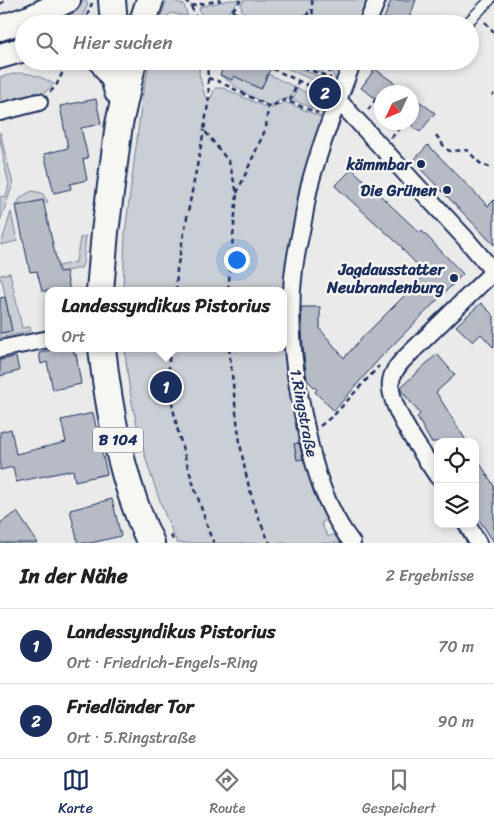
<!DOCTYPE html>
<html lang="de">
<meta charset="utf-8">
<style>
body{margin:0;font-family:Sriracha,sans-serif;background:#f2f2f2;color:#222}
.controls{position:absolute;right:15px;bottom:15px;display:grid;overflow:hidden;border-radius:10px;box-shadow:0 2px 8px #0003}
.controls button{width:45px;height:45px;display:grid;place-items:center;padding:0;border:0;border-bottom:1px solid #e0e0e0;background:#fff;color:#222;font:25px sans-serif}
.compass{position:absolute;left:374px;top:85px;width:45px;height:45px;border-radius:50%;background:#fff;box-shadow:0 2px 8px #0003;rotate:226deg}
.you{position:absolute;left:236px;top:259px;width:18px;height:18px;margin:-12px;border:4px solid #fff;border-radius:50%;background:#1a73e8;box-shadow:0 0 0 8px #1a73e833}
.badge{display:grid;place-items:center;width:32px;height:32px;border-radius:50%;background:#1b2f5e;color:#fff;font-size:16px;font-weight:700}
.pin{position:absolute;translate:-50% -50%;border:2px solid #fff;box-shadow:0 1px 5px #0006}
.popup{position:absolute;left:45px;top:287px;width:242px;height:65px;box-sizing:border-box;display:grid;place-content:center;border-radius:10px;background:#fff;filter:drop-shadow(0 1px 4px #0005);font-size:16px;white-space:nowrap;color:#767676}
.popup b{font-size:19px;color:#222}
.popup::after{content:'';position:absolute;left:50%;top:100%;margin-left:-10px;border:10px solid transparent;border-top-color:#fff}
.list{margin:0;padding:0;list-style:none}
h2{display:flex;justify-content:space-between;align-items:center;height:65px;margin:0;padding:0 20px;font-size:21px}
h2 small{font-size:16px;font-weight:400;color:#767676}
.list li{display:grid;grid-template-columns:32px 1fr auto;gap:15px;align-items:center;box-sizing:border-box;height:75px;padding:0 20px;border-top:1px solid #e0e0e0}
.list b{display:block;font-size:19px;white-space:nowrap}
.list p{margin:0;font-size:16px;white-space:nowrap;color:#767676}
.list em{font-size:16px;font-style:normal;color:#767676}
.icon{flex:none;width:28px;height:28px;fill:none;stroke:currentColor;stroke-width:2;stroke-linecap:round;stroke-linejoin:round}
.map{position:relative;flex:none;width:494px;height:543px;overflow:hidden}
.search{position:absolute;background:#fff;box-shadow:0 2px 8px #0003;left:15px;right:15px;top:15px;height:55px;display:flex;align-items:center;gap:12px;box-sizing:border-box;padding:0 18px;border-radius:28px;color:#767676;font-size:19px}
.sheet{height:215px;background:#fff}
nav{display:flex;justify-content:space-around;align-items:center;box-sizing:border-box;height:70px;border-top:1px solid #e0e0e0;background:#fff;font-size:14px;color:#767676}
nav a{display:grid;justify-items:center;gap:2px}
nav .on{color:#1b2f5e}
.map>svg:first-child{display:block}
.green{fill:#caced5;stroke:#727e9a}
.building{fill:#b6bbc6;stroke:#1b2f5e}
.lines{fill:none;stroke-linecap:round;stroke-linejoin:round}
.service-casing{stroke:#1b2f5e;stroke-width:12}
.minor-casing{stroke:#1b2f5e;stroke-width:20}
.secondary-casing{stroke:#1b2f5e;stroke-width:28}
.primary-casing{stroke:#1b2f5e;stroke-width:30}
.path{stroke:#1b2f5e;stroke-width:2.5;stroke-dasharray:5 4;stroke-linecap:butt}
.service{stroke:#f6f6f2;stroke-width:9}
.minor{stroke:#f6f6f2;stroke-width:16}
.secondary{stroke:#f6f6f2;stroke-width:24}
.primary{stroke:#f6f6f2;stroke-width:26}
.poi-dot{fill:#1b2f5e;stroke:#f6f6f2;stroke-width:2}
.labels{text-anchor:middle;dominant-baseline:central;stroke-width:5;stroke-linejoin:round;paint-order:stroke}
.shield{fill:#f6f6f2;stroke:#5d6b8a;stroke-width:1}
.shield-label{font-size:15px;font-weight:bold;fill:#1b2f5e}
.poi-label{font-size:16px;font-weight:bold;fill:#1b2f5e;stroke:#f6f6f2;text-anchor:end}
.street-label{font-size:16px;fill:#1b2f5e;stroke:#f6f6f2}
</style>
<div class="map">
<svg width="494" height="543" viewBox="0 0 494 543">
<rect width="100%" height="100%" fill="#e9eae9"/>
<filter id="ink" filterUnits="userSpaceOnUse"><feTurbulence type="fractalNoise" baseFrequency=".02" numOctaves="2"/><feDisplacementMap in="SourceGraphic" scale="10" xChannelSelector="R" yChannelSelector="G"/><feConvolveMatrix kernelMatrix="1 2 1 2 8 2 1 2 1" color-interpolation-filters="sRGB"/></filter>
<g filter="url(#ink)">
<!-- green -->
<g class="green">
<polygon points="85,0 88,4 79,24 35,24"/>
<polygon points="167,0 172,0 184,5 188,17 172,13 167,16 162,24 158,24"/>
<polygon points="229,0 239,0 229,12 222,16 216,24 205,24 199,9 200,7"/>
<polygon points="244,0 369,0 362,20 357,19 355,24 314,24 312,10 310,9 299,24 265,24 242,11 241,5"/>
<polygon points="150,61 200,61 199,73 205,97 211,98 215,88 223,88 265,107 272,108 285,102 324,118 284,303 284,291 123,291 125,233 143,92"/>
<polygon points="282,61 335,83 333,86 322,81 321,84 280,65"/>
<polygon points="290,61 315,61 325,75"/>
<polygon points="325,61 344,61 336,80"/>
<path d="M18,73C32,73 42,77 54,84L39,98L0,108V77Z"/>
<polygon points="268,74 295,87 290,98 280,100 272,105 267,105 242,91 220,75 232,80 234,76 261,89"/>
<polygon points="297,88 315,97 314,100 327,107 325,113 293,100"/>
<polygon points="0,132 13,184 0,221 0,197 6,196 9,184 3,160 4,159 0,140"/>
<polygon points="32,191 42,193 48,202 44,203 43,200 16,206 21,197"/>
<polygon points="11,212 17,241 1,245"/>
<polygon points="86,236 83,264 81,268 38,277 37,271 76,262 80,238"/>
<polygon points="10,273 22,328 30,327 31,331 0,338 0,333 12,331 2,280 0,280 0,275"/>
<path d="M284,317L302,442L294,444L297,459L305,458L328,519L321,523L328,537L336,533L343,543H177C151,484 129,413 125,348H284Z"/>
</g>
<!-- building -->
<g class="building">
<polygon points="391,0 416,0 407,24 382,24"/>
<polygon points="226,61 274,61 261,89 234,76 232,80 220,75"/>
<polygon points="375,69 407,92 382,92 382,103 361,88"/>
<polygon points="322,81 333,86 325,106 313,100"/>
<polygon points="412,96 435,113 420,132 412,126"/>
<polygon points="96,99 101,124 81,128 88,158 83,159 87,180 70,184 71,189 54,193 44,154 68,148 60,106"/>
<polygon points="428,145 488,206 494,200 494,245 413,161"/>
<polygon points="352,169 420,233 422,231 463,274 379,359 334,411 315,392 317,390 307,380 303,348 301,307 320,307 320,329 344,358 359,341 426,274 402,249 403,248 335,186"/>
<polygon points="43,200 59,272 66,271 70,291 42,291 37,271 30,272 16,206"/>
<polygon points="5,297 12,331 0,333 0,298"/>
<polygon points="481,303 494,316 494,348 481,334 473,342 456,326"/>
<polygon points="58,348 73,348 74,354 76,354 81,384 53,390 47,362 41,364 39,353"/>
<polygon points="437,354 455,375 436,392 467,442 431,442 417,417 420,414 401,390 401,387"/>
<polygon points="16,357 19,371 0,376 0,360"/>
<polygon points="93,413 107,474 75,481 73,470 16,482 13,467 0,470 0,432 11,429 16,454 66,442 61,420"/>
<polygon points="299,443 303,459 297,460 294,444"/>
<polygon points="475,455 494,486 494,542 475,514"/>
<polygon points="112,499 121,536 91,543 78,543 70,510"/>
<polygon points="17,512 38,543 0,543 0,523"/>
</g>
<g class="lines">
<defs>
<polyline id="service" points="466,24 490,0"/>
<g id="minor">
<polyline points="367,24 377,0"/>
<polyline points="338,100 465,238 494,272"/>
<polyline points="0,112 39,102"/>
<polyline points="0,349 49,339"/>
<path d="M438,477C424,455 387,406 391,381C392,373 397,367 402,361L494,271"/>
<polyline points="467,524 478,543"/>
<path d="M352,543C326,509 314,469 306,428C294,376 287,322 294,269C296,253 300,237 303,221C306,207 307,193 311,180C322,139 338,100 353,61"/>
</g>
<g id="secondary">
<polyline points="0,28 30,18 68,0"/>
<polyline points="0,56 24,49"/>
<polyline points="101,61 113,78 117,92"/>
</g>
<g id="primary">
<polyline points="112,0 114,24"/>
<polyline points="142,24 150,0"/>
<polyline points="100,291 105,232 119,124 133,61"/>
<path d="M102,348C109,412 123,486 151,543"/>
</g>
</defs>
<!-- service casing -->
<use href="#service" class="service-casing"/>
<!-- minor casing -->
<use href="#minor" class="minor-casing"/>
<!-- secondary casing -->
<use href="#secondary" class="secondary-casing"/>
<!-- primary casing -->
<use href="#primary" class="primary-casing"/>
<!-- path -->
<g class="path">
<polyline points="185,0 191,6 199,24"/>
<polyline points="312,0 313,24"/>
<polyline points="0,4 6,0"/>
<polyline points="191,6 221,0"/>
<polyline points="232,11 257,24"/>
<polyline points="485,22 494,32"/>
<polyline points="84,24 92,3"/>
<polyline points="221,24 241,0"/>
<polyline points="301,24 310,11"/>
<polyline points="70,61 84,69"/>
<polyline points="207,61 209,97 204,130 229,162 237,193 228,291"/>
<polyline points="256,61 318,90"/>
<polyline points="287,61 331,78"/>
<polyline points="318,61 325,68"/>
<polyline points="323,61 331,75"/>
<polyline points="208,78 218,81 268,106 272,106 285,100 318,113"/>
<polyline points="50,92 56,86 68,61"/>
<polyline points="493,94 494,95"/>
<polyline points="290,101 298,82"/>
<polyline points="368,110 376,99"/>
<path d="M436,135L446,149L450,151L467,150C476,158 480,168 494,167"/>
<polyline points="391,138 406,122"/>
<polyline points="237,193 266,128 268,106"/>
<polyline points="176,291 177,269 204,130"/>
<path d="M170,348C163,406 193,480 210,535L214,543"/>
<path d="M229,348C237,414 239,483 270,543"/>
<polyline points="320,426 335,414 379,366"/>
<polyline points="171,535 174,543"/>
</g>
<!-- service -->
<use href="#service" class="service"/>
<!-- minor -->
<use href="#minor" class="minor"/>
<!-- secondary -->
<use href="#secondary" class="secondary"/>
<!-- primary -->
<use href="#primary" class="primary"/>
</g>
</g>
<!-- markers -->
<g class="poi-dot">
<circle cx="421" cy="164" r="5"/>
<circle cx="447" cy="190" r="5"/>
<circle cx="454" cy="278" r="5"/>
</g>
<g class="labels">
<!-- shield labels -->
<rect class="shield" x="93" y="427.5" width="50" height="25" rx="4"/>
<g class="shield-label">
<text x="118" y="440">B 104</text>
</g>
<!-- poi labels -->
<g class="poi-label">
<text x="411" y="164">kämmbar</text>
<text x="437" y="190">Die Grünen</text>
<text x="444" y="269">Jagdausstatter<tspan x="444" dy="18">Neubrandenburg</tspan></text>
</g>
<!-- street labels -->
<g class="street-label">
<text transform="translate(304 413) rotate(79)">1.Ringstraße</text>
</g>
</g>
</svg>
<div class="controls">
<button><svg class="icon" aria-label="locate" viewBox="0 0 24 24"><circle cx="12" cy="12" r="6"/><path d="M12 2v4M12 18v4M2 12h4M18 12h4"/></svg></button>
<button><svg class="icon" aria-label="layers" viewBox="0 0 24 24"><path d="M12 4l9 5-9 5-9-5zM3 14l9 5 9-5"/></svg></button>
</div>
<svg class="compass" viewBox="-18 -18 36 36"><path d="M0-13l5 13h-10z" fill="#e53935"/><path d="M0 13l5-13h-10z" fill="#767676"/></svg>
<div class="you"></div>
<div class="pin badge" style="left:166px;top:387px">1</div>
<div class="popup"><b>Landessyndikus Pistorius</b>Ort</div>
<div class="pin badge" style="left:325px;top:93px">2</div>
<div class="search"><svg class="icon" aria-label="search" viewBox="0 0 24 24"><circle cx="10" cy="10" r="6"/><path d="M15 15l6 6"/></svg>Hier suchen</div>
</div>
<section class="sheet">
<h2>In der Nähe<small>2 Ergebnisse</small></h2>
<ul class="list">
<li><span class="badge">1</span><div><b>Landessyndikus Pistorius</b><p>Ort · Friedrich-Engels-Ring</p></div><em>70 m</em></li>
<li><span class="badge">2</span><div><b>Friedländer Tor</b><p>Ort · 5.Ringstraße</p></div><em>90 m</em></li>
</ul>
</section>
<nav>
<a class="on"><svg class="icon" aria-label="map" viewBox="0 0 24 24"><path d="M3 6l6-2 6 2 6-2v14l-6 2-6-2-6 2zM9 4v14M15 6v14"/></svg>Karte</a>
<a><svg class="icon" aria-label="directions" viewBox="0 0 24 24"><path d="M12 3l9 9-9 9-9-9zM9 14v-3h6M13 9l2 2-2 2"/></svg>Route</a>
<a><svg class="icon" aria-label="saved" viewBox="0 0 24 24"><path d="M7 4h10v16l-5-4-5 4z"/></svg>Gespeichert</a>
</nav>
